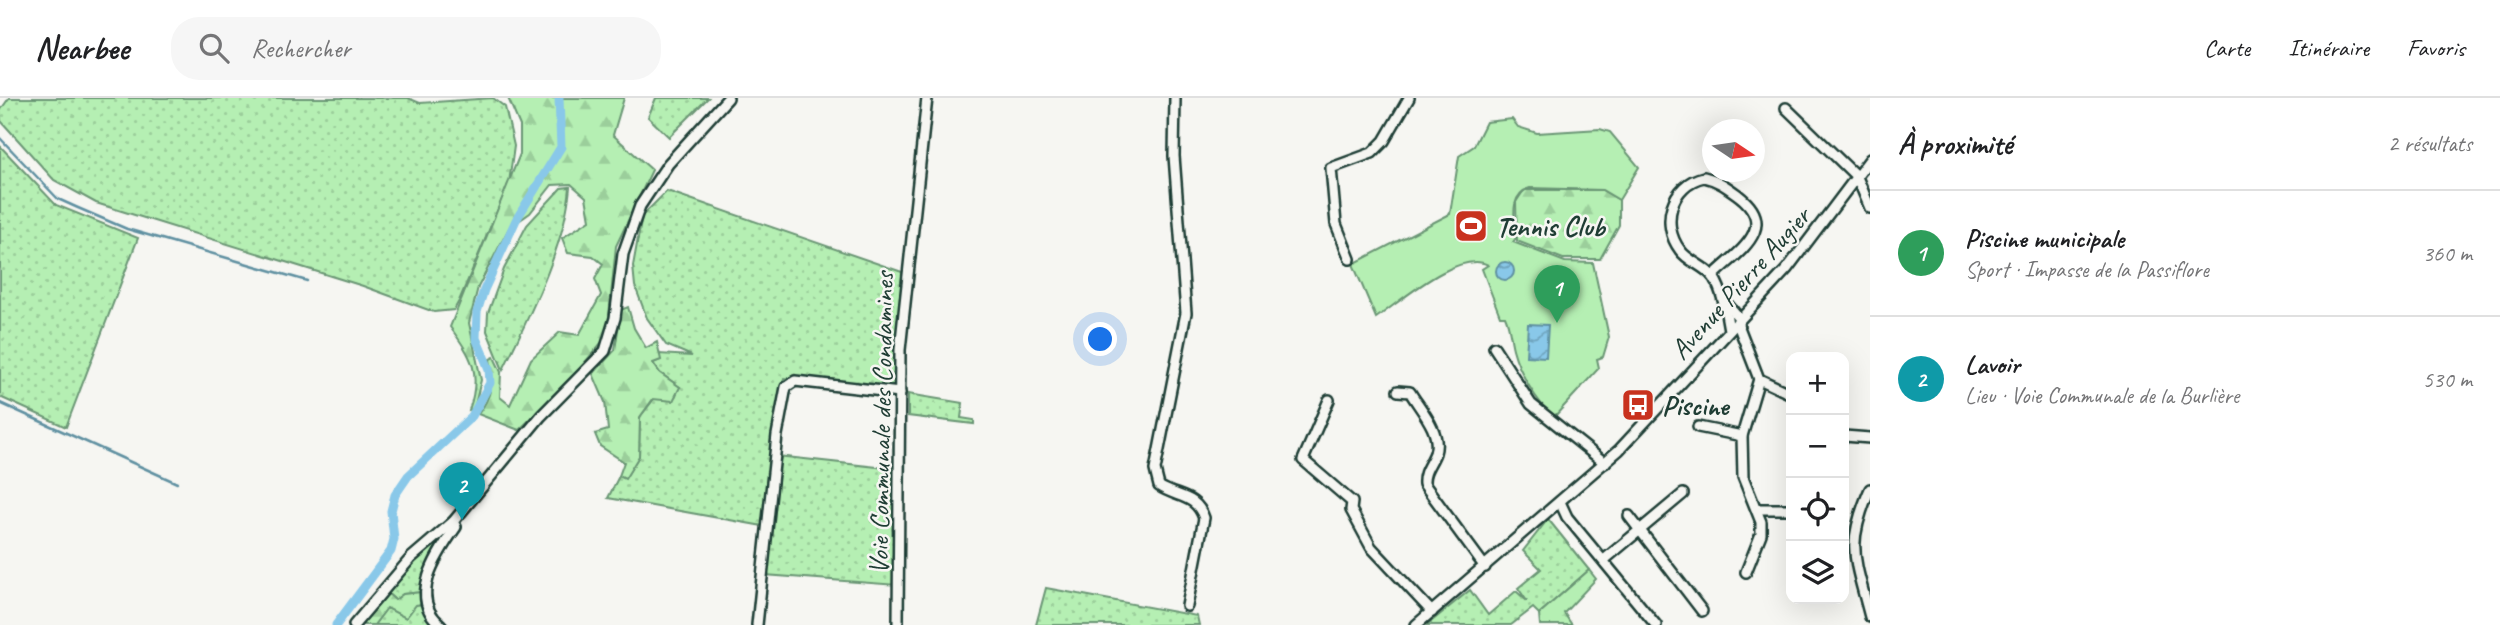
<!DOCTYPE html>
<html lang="fr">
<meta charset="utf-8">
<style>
body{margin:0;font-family:Caveat,sans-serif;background:#f6f6f6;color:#202124}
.controls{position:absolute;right:21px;bottom:21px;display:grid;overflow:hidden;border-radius:14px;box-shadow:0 7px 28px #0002}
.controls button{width:63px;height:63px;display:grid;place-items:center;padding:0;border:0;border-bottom:2px solid #e0e0e0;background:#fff;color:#202124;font:35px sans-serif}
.compass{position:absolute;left:1702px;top:21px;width:63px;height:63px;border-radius:50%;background:#fff;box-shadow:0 7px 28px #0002;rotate:103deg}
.you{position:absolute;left:1101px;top:242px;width:24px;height:24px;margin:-18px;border:5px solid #fff;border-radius:50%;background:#1a73e8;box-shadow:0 0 0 10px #1a73e833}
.badge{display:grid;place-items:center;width:46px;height:46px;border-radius:50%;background:#111827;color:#fff;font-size:23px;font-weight:700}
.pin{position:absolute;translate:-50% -58px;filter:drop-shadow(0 2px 4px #0008)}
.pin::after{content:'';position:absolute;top:37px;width:24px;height:21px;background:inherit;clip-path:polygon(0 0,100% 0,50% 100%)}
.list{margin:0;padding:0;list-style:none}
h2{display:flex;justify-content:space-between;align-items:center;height:91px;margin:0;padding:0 28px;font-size:30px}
h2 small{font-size:23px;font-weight:400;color:#757577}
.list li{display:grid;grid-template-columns:46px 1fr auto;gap:21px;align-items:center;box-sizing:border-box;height:126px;padding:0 28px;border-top:2px solid #e0e0e0}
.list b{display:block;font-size:26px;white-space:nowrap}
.list p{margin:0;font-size:23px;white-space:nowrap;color:#757577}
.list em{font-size:23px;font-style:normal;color:#757577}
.icon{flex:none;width:38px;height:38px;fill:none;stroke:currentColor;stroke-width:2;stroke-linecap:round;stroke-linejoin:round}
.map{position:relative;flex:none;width:1870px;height:527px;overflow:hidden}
header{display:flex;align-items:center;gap:42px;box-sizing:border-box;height:98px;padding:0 35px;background:#fff;border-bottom:2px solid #e0e0e0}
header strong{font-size:33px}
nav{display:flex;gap:38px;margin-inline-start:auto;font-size:24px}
.search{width:490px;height:63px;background:#f6f6f6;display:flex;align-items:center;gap:18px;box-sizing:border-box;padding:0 24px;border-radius:28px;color:#757577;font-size:26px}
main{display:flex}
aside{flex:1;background:#fff}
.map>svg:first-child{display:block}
.grass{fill:url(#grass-dots);stroke:#6a9674;stroke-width:2}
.forest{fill:url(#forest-firs);stroke:#6a9674;stroke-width:2}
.pitch{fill:#b5efb3;stroke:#6a9674;stroke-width:2}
.water{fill:url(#water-waves);stroke:#5f90a1;stroke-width:2}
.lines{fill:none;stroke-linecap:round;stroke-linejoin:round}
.stream{stroke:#5f90a1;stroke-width:2.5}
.canal{stroke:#89c8e9;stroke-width:9}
.minor-casing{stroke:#1f3d34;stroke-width:14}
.minor{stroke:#f6f6f2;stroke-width:9}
.labels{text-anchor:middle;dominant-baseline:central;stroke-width:5;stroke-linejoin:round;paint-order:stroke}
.poi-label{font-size:28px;font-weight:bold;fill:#1f3d34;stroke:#f6f6f2;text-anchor:start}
.street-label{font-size:28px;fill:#1f3d34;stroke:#f6f6f2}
</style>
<header>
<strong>Nearbee</strong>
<div class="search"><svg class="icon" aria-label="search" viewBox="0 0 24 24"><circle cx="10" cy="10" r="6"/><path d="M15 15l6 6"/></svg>Rechercher</div>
<nav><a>Carte</a><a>Itinéraire</a><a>Favoris</a></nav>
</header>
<main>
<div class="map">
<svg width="1870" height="527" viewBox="0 0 1870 527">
<defs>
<pattern id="grass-dots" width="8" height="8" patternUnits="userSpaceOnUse" patternTransform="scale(1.75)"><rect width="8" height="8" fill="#b5efb3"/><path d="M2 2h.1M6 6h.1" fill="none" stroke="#9bce9b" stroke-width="1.8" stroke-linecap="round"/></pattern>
<pattern id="forest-firs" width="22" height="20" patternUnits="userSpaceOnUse" patternTransform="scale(1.75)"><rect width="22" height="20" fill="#b5efb3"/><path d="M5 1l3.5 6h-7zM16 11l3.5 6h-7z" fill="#9bce9b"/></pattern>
<pattern id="water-waves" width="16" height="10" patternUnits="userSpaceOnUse" patternTransform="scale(1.75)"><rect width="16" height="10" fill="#89c8e9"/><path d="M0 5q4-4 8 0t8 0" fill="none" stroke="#6fa4be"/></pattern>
</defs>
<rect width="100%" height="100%" fill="#f6f6f2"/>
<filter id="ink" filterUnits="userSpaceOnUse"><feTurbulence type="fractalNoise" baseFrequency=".0143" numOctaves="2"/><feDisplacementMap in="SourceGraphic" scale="14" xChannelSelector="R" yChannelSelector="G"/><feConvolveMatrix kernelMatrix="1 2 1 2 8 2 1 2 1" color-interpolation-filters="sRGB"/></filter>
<g filter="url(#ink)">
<!-- grass -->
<g class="grass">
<polygon points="9,0 408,0 420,5 493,0 505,9 514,48 509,85 459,203 454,212 434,214 363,188 96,105 54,82 1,23 0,13"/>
<polygon points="656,0 708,0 669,39 648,19"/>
<polygon points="0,48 56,107 138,140 66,329 0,299"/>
<path d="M570,89C565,149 529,218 503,272L487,233L488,215L504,171L527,127L561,90Z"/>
<polygon points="667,93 902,174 897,287 891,291 784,280 763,428 608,400 619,378 625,380 639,358 640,319 654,301 680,289 660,275 653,265 660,262 659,256 692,258 666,247 647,220 635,188 633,168 642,118"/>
<polygon points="908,296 963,305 961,320 974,322 974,326 908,318"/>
<polygon points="777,358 895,371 897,487 765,477"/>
<polygon points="1548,421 1589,472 1539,516 1533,510 1511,527 1427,527 1470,492 1488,517 1516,493 1527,503 1518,490 1541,471 1523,453"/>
<polygon points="446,435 430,463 422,494 403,496 395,502 386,494 412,464"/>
<polygon points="1046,490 1197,518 1199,527 1036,527"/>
<polygon points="422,506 437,527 374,527 387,509"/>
</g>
<!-- forest -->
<g class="forest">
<path d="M508,0H624L613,37L652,72L616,148L608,228L602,244L567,286L519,332L478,316C492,299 494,282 490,261L494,259L501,274L500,299L510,307L531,261L560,234L579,237L601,197L595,181L603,166L593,158L568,155L562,140L590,122L586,99L571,86L552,87L530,115L509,130L478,189L469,225L481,282L474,311L469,312C482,275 472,259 450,229L520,56V28Z"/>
<polygon points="1524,92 1602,92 1619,102 1619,127 1600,161 1563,161 1517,143 1516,104"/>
<polygon points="628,209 634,230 646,250 657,244 661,262 653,265 660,275 680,289 673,303 653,301 640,319 639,358 625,381 619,378 624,364 600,348 595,336 608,332 605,304 593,276 615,252 621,212"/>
<polygon points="1589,472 1596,481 1564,515 1572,527 1540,527 1539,516"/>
<polygon points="386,494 395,502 403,496 422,494 422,506 416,507 406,520 387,510 374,527 360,527"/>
</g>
<!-- pitch -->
<path class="pitch" d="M1512,21L1518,29L1537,35L1600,31L1610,34L1639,69L1619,102L1602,92L1530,90C1508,97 1515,122 1516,140L1513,144L1565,164L1593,165L1609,239L1603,259L1597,261L1599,270L1554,319C1536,304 1519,274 1513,251C1510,239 1510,229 1505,218H1500L1482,171L1488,167C1459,151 1401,203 1376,220L1353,166L1450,116L1459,58L1474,48L1486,24Z"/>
<!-- water -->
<g class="water">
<circle cx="1505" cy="173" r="9"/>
<polygon points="1528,226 1548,227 1546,259 1526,258"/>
</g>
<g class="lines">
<!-- stream -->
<g class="stream">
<polyline points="0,40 58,101 78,110 127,131 307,183"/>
<polyline points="0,305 177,385"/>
</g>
<!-- canal -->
<polyline class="canal" points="336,527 391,453 394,441 391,413 395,397 408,378 472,318 490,285 489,271 476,240 477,214 484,192 516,122 561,49 559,0"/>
<defs>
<g id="minor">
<path d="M1175,0L1174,58L1186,215L1155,372L1159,388C1177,400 1196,396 1204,420L1187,508"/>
<polyline points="1786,10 1857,79 1870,110"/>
<polyline points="1350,161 1336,126 1331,70 1372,55 1384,43 1409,0"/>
<path d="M1713,178C1739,153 1780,129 1738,97C1727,89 1718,82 1704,79C1671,86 1660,126 1680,152C1688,164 1706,168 1714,180C1723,194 1726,215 1729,232"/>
<polyline points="1723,201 1740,221"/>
<polyline points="1737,224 1759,281 1791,296"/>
<polyline points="1494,249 1531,306 1605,365"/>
<path d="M1398,293L1410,294C1420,311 1442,334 1435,355C1431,366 1423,373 1424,386L1485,469"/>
<polyline points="1329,302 1303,362 1352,404 1351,412 1371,449 1432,514"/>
<polyline points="1698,329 1742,338"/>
<polyline points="1844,338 1870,340"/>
<path d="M1870,391C1845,449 1855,460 1870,519"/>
<polyline points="1560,404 1567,419 1656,527"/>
<polyline points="1757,411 1791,411"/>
<polyline points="1629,418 1702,513"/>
<polyline points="1604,462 1683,396"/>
<polyline points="1746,474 1761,436 1761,424 1743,379 1742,338 1759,281"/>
<polyline points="354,527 411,460 453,424 541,318 605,253 615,220 623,156 640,108 668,66 728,0"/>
<path d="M441,527C407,500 437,456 456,429L453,424"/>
<polyline points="757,527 777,337 786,289 795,283 900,295"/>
<polyline points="898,527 900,252 927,0"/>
<polyline points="1416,527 1619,352 1787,171 1870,61"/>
</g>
</defs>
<!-- minor casing -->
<use href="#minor" class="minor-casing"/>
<!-- minor -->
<use href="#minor" class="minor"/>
</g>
</g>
<!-- icons -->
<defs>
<symbol id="stadium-square" viewBox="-11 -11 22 22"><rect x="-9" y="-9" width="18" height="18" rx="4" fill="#c8321e" stroke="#f6f6f2"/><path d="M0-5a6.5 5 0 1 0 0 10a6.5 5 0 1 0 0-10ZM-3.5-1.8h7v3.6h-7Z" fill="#fff"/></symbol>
<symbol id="bus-square" viewBox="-11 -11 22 22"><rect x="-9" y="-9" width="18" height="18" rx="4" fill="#c8321e" stroke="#f6f6f2"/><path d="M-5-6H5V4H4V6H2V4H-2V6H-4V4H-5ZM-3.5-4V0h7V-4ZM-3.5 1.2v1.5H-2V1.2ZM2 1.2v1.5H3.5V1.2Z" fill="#fff"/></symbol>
</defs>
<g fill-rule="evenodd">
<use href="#stadium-square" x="1452" y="109" width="38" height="38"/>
<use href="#bus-square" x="1619" y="288" width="38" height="38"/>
</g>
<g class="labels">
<!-- poi labels -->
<g class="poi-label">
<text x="1496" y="128">Tennis Club</text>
<text x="1662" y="307">Piscine</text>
</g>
<!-- street labels -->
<g class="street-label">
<text transform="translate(1740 185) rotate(-48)">Avenue Pierre Augier</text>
<text transform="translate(881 325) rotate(-89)">Voie Communale des Condamines</text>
</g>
</g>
</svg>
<div class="controls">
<button>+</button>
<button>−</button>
<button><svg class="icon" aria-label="locate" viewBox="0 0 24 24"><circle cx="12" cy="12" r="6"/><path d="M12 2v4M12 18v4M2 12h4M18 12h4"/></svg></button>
<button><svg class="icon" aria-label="layers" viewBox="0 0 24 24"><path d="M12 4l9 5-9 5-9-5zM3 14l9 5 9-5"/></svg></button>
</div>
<svg class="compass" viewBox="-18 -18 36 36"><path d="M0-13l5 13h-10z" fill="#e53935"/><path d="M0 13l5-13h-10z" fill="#757577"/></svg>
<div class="you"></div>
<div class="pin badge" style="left:1557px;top:225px;background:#2e9e5b">1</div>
<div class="pin badge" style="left:462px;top:422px;background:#0f9aa8">2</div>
</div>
<aside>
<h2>À proximité<small>2 résultats</small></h2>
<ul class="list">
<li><span class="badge" style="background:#2e9e5b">1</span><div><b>Piscine municipale</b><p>Sport · Impasse de la Passiflore</p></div><em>360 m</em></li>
<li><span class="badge" style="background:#0f9aa8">2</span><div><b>Lavoir</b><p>Lieu · Voie Communale de la Burlière</p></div><em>530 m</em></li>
</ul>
</aside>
</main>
